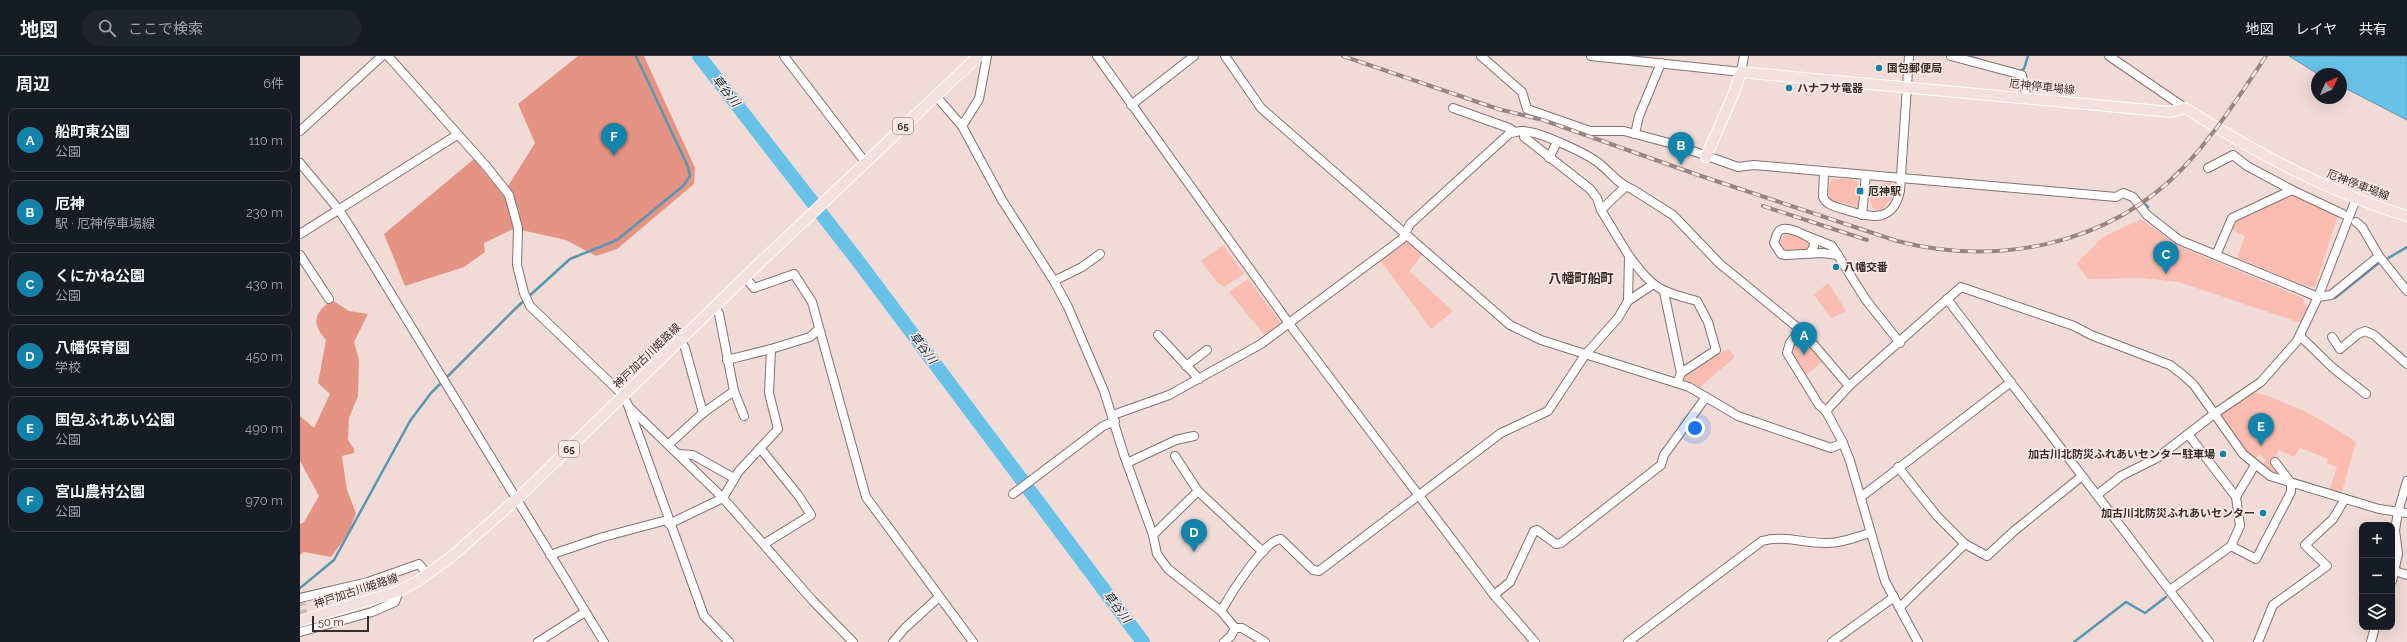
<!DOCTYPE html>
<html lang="ja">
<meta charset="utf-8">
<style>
body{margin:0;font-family:Raleway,"Noto Sans JP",sans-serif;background:#20242c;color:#f1f3f6}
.controls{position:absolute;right:12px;bottom:12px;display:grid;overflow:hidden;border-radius:8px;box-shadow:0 4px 16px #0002}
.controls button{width:36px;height:36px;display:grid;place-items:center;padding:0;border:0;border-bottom:1px solid #363941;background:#171b24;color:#f1f3f6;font:20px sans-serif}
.compass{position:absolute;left:2011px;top:12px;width:36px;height:36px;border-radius:50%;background:#171b24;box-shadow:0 4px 16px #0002;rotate:45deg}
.scale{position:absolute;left:12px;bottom:10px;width:57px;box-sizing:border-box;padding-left:4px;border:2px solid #372f2d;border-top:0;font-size:11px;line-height:14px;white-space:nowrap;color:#372f2d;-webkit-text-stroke:3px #fee9e4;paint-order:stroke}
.you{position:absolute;left:1395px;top:372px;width:14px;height:14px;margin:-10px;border:3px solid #fff;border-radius:50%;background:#1a73e8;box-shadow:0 0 0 6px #1a73e833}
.badge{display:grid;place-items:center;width:26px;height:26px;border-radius:50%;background:#1284ab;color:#fff;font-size:13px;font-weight:700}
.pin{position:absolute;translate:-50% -33px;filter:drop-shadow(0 1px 2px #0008)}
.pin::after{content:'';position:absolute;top:21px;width:14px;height:12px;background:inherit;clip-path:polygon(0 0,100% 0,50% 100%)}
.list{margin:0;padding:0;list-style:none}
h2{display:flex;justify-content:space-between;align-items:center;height:52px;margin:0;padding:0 16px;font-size:17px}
h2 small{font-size:13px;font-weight:400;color:#9ea1a6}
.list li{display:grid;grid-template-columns:26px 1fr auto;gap:12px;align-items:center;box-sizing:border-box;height:64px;margin:0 8px 8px;padding:0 8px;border:1px solid #363941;border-radius:8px}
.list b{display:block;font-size:15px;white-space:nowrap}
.list p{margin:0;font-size:13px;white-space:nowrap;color:#9ea1a6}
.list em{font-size:13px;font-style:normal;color:#9ea1a6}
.icon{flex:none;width:22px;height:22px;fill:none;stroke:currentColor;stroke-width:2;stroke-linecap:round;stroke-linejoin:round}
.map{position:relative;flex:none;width:2107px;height:586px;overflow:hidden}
header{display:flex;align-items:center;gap:24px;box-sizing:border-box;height:56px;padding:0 20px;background:#171b24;border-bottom:1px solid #363941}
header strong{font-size:19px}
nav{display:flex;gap:22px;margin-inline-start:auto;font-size:14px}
.search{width:280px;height:36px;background:#20242c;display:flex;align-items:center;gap:10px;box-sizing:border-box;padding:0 14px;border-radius:22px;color:#9ea1a6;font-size:15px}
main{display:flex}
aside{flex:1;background:#171b24}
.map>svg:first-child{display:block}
.green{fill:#fbbdb1}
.forest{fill:#e59483}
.water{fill:#68c2e8;stroke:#5996b0}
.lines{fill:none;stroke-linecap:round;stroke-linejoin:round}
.stream{stroke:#5996b0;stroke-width:2.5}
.river{stroke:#68c2e8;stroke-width:14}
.minor-tunnel{stroke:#ccb9b5;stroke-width:8;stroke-dasharray:8 4;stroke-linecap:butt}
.minor-casing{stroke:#85726e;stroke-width:10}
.major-casing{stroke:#fff;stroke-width:12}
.minor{stroke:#fff;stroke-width:8}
.major{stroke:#f4e1dd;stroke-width:10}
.rail-casing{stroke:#958683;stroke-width:4}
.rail{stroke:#fee9e4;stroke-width:2.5;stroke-dasharray:8;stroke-linecap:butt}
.poi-dot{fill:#1284ab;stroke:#fee9e4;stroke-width:1.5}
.labels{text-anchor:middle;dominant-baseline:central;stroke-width:3;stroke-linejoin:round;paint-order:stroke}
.shield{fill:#fee9e4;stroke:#736764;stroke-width:1}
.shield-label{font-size:10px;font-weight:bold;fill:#372f2d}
.poi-label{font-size:11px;font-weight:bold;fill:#372f2d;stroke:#fee9e4;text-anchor:start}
.street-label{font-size:11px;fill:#372f2d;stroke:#fee9e4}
.water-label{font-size:12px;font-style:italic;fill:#053140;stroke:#fee9e4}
.quarter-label{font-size:13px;font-weight:bold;fill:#372f2d;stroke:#fee9e4}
</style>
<header>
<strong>地図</strong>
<div class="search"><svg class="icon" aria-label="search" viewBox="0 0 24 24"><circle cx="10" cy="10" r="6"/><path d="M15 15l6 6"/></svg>ここで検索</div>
<nav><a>地図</a><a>レイヤ</a><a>共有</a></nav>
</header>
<main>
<aside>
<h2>周辺<small>6件</small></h2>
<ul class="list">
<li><span class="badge">A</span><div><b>船町東公園</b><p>公園</p></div><em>110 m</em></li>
<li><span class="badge">B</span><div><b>厄神</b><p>駅 · 厄神停車場線</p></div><em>230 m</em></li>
<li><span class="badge">C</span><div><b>くにかね公園</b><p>公園</p></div><em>430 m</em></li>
<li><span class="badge">D</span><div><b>八幡保育園</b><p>学校</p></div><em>450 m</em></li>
<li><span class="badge">E</span><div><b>国包ふれあい公園</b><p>公園</p></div><em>490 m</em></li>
<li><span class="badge">F</span><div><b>宮山農村公園</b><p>公園</p></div><em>970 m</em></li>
</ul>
</aside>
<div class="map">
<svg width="2107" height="586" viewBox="0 0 2107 586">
<rect width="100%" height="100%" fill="#f1dbd7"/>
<!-- green -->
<g class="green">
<path d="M1532,123H1552L1558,126V151L1530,144C1527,139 1529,128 1532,123Z"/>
<path d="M1590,126L1594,129L1593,141L1582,153L1575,154L1571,149C1568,132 1575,128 1590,126Z"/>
<polygon points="1994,138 2038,159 2015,231 2008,231 1937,202 1945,180 1930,173 1936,163"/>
<polygon points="1841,163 1878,190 2003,242 2007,253 2001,267 1879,226 1843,222 1788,223 1776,208 1803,181"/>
<polygon points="1486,177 1507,183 1511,189 1507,194 1486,195 1480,190 1479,187"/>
<polygon points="1107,184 1123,198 1109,215 1153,255 1131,273 1080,204"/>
<polygon points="923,189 944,218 924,231 918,227 901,205"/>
<polygon points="948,223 982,268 965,280 929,236"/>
<polygon points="1528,227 1546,255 1531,262 1514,239"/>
<polygon points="1495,280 1499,284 1503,281 1524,304 1505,320 1491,300"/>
<polygon points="1428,293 1435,301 1399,332 1383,323 1383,320 1410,301"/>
<path d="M1955,336C1991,347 2026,365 2056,386L2041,439L2029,435L2037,411L2027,407L2028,403L2000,392L1994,401L1979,394L1973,406L1982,422L1961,410L1966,404L1959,398L1954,404L1919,360Z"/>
</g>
<!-- forest -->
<g class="forest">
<polygon points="278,0 344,0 395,112 394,128 317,193 296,200 266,184 221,174 219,155 208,130 235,87 218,48"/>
<polygon points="174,103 206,143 215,172 184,187 185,196 164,211 105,230 84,178"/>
<path d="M32,244L49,255L68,258L54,286L59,304L58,340L49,362L48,384L54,393V397L42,400L47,434L56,457L48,478L31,501L4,496L0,499V468L4,466L19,440L0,405V360L14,372L30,338L18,327L26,284C11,267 14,257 32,244Z"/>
</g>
<!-- water -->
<polygon class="water" points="1989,0 2107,0 2107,64 2041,30 2041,18 2018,18"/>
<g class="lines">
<!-- stream -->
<g class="stream">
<polyline points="1668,0 1684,5"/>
<polyline points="1720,15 1724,13 1728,0"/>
<polyline points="1835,139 1848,151"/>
<polyline points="2085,204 2107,191"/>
<polyline points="2035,242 2080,206"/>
<polyline points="0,532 34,504 110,365 131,337 216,252 270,203 317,184 383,130 390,120 388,111 336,0"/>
<polyline points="1774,586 1826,546 1845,557 1866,541"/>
</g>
<!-- river -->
<polyline class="river" points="399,0 558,205 843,586"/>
<!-- minor-tunnel -->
<polyline class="minor-tunnel" points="0,542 7,574"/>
<defs>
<g id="minor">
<polyline points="88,0 187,111 209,139 218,172 217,209 224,237 230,250 323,339 329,351 423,442 513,545 553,586"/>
<polyline points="484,0 565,106"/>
<polyline points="687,0 679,43 662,70 702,144 754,225 768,251 804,335 824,399 853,479 857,498 868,513 921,555 935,572"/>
<polyline points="797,0 993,273 1194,539 1235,586"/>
<polyline points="925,0 961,52 1210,269 1241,284 1389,331 1438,360 1531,392 1543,387 1550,405 1585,525 1618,586"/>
<polyline points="1181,0 1222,36 1227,53 1290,75 1324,75 1373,88 1438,111 1454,109 1816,141 1823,137 1833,141 1847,159 1879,184 2018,241 2056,143"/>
<polyline points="1291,0 1441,16 1444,0"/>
<polyline points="1651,0 1722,19 1727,42"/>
<polyline points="1809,0 1885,52"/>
<polyline points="636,40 662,70"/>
<polyline points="831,49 894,0"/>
<polyline points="1153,52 1209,72 1215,76"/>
<polyline points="0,75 82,0"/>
<polyline points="1225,76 1224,81 1290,133 1297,142 1301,154"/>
<polyline points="1335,78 1339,60 1361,7"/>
<polyline points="1249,102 1257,86"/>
<polyline points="0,107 39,154 52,174 304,586"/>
<polyline points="1908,112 1933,99 1947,110 1992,134"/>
<path d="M1524,117L1523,141C1527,150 1537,151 1546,154C1571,162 1593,167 1600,135L1609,0"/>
<polyline points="1562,159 1566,119"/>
<polyline points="2056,166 2062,171 2079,200 2107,235"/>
<polyline points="0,178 157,79"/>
<polyline points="1507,180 1532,190 1566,244 1600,287"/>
<path d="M1510,197L1514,190V186C1509,180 1486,168 1479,175C1476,178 1476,183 1474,187L1481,198L1486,199L1522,197L1538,199"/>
<polyline points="0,199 29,243"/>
<polyline points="1916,199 1932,162 1992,134 2043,158"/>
<path d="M1329,200C1354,233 1357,234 1397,245L1408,266L1416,294L1381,317L1377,327"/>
<polyline points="445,221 454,232 494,218 512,246 566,441 673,586"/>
<polyline points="754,225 782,211 800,198"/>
<polyline points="1364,236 1381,317"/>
<polyline points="1647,243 1909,586"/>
<polyline points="1328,245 1352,229"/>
<polyline points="415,250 419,258 434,335 444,360"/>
<polyline points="1500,274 1490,287 1487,297 1519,349 1526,355 1543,387"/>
<polyline points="858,279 899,323"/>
<polyline points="2000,280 2033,312 2066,338"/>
<polyline points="2032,281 2040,293 2058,278 2065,275 2074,279 2107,308"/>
<polyline points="380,284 385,292 403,357"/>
<polyline points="427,304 471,293"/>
<polyline points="886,310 907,294"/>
<polyline points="329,352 404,560 429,586"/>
<polyline points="1526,355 1549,330 1661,231 1774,270 1791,279 1870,309 1883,319 1894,329 1943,398 1970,420 2079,453 2107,457"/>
<path d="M813,359L869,339L961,288L1102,183L1110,168L1210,77C1214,77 1218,75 1222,75C1238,75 1289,98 1301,109C1311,117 1319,129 1332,133L1373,159L1420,208L1503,276L1549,330"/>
<polyline points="369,388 403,357 434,335"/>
<polyline points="460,392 498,439 511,459 464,488"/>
<polyline points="379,398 393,399 434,422"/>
<polyline points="875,400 898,435 963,496"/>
<polyline points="827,407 876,384 894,380"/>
<polyline points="1598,411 1637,460 1665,488"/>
<polyline points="713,438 803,370 815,365"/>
<polyline points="1797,439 1821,420 1857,402 1914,358 1961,326 1997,285 2018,241 2031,239 2079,200"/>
<polyline points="1561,441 1711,326"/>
<polyline points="1936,441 1955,409"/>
<polyline points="369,468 423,442 439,415 478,373 469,337 471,293 510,281 519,273"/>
<polyline points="853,479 898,435"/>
<polyline points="1931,490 1956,503 1991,436 1991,427 1975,406"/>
<polyline points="250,499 303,481 367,464"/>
<polyline points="2095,515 2107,519"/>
<polyline points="2092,525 2098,498 2095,474 2098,456 2107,425"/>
<polyline points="1870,534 1931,490 1940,470 1936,441 1888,378"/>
<polyline points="1194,539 1210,526 1234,475 1237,474 1256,488 1261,487 1361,409 1364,399 1406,341"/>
<polyline points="0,542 68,526 119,508 127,518"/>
<polyline points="1600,551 1665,488 1687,500 1714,475 1782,420"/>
<path d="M921,555C930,539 964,484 981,483L1013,514L1019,515L1201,377L1248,355L1285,299L1318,262L1328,245L1329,200L1301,154L1325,131"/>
<polyline points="935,572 942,572 965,586"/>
<polyline points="0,576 72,556 95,546 99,535"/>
<polyline points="238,586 285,556"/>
<polyline points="593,586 605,572 639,541"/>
<polyline points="924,586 931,580 935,572"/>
<path d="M1328,586L1462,485C1483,479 1503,487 1525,487C1540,488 1555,481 1570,477"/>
<polyline points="1532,586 1594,541"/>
<polyline points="1958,586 1973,549 2027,510 2005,489 2033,463 2045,443"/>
<polyline points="2071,586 2075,571"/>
</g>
<g id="major">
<path d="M1406,101L1434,37L1441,16L1871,56L1885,52C1955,96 2027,136 2107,160"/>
<polyline points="0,565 99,535 118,525 151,501 217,443 445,221 678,0"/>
</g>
</defs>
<!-- minor casing -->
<use href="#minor" class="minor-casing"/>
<!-- major casing -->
<use href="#major" class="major-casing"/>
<!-- minor -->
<use href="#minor" class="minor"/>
<!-- major -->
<use href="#major" class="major"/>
<defs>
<g id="rail">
<path d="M1043,0L1198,53L1243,64L1398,119L1597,185C1698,211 1809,189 1883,112C1915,78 1940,39 1966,0"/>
<polyline points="1463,150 1567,184"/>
</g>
</defs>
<!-- rail casing -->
<use href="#rail" class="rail-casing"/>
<!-- rail -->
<use href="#rail" class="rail"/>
</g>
<!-- markers -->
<g class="poi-dot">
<circle cx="1579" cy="12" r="4"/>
<circle cx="1489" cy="32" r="4"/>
<rect x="1556" y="131" width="8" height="8" rx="2"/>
<circle cx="1536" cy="211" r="4"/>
<circle cx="1923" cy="398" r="4"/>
<circle cx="1963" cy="457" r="4"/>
</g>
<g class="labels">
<!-- shield labels -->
<g class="shield">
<rect x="593" y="62" width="20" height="16" rx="3"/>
<rect x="259" y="385" width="20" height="16" rx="3"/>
</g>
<g class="shield-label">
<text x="603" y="70">65</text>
<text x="269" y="393">65</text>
</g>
<!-- poi labels -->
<g class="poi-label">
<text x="1587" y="12">国包郵便局</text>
<text x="1497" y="32">ハナフサ電器</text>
<text x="1568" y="135">厄神駅</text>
<text x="1544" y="211">八幡交番</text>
<text x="1915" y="398" text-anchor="end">加古川北防災ふれあいセンター駐車場</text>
<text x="1955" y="457" text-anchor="end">加古川北防災ふれあいセンター</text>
</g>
<!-- street labels -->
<g class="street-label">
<text transform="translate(1742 31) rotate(6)">厄神停車場線</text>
<text transform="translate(2058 129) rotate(21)">厄神停車場線</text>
<text transform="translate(347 300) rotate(-44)">神戸加古川姫路線</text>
<text transform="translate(56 535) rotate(-18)">神戸加古川姫路線</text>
</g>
<!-- water labels -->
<g class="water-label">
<text transform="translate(426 35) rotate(52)">草谷川</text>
<text transform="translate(623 292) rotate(53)">草谷川</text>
<text transform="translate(817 551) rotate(53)">草谷川</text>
</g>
<!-- quarter labels -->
<g class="quarter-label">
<text x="1281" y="222">八幡町船町</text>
</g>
</g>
</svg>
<div class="controls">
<button>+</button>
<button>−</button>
<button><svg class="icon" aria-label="layers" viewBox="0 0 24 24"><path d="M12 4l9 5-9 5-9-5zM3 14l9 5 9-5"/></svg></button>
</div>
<svg class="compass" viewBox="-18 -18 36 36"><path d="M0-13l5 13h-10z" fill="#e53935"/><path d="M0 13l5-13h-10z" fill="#9ea1a6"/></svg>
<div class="scale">50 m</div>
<div class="you"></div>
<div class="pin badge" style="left:1504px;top:299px">A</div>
<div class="pin badge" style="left:1381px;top:109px">B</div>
<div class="pin badge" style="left:1866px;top:218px">C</div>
<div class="pin badge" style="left:894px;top:496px">D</div>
<div class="pin badge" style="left:1961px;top:390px">E</div>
<div class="pin badge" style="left:314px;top:100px">F</div>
</div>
</main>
